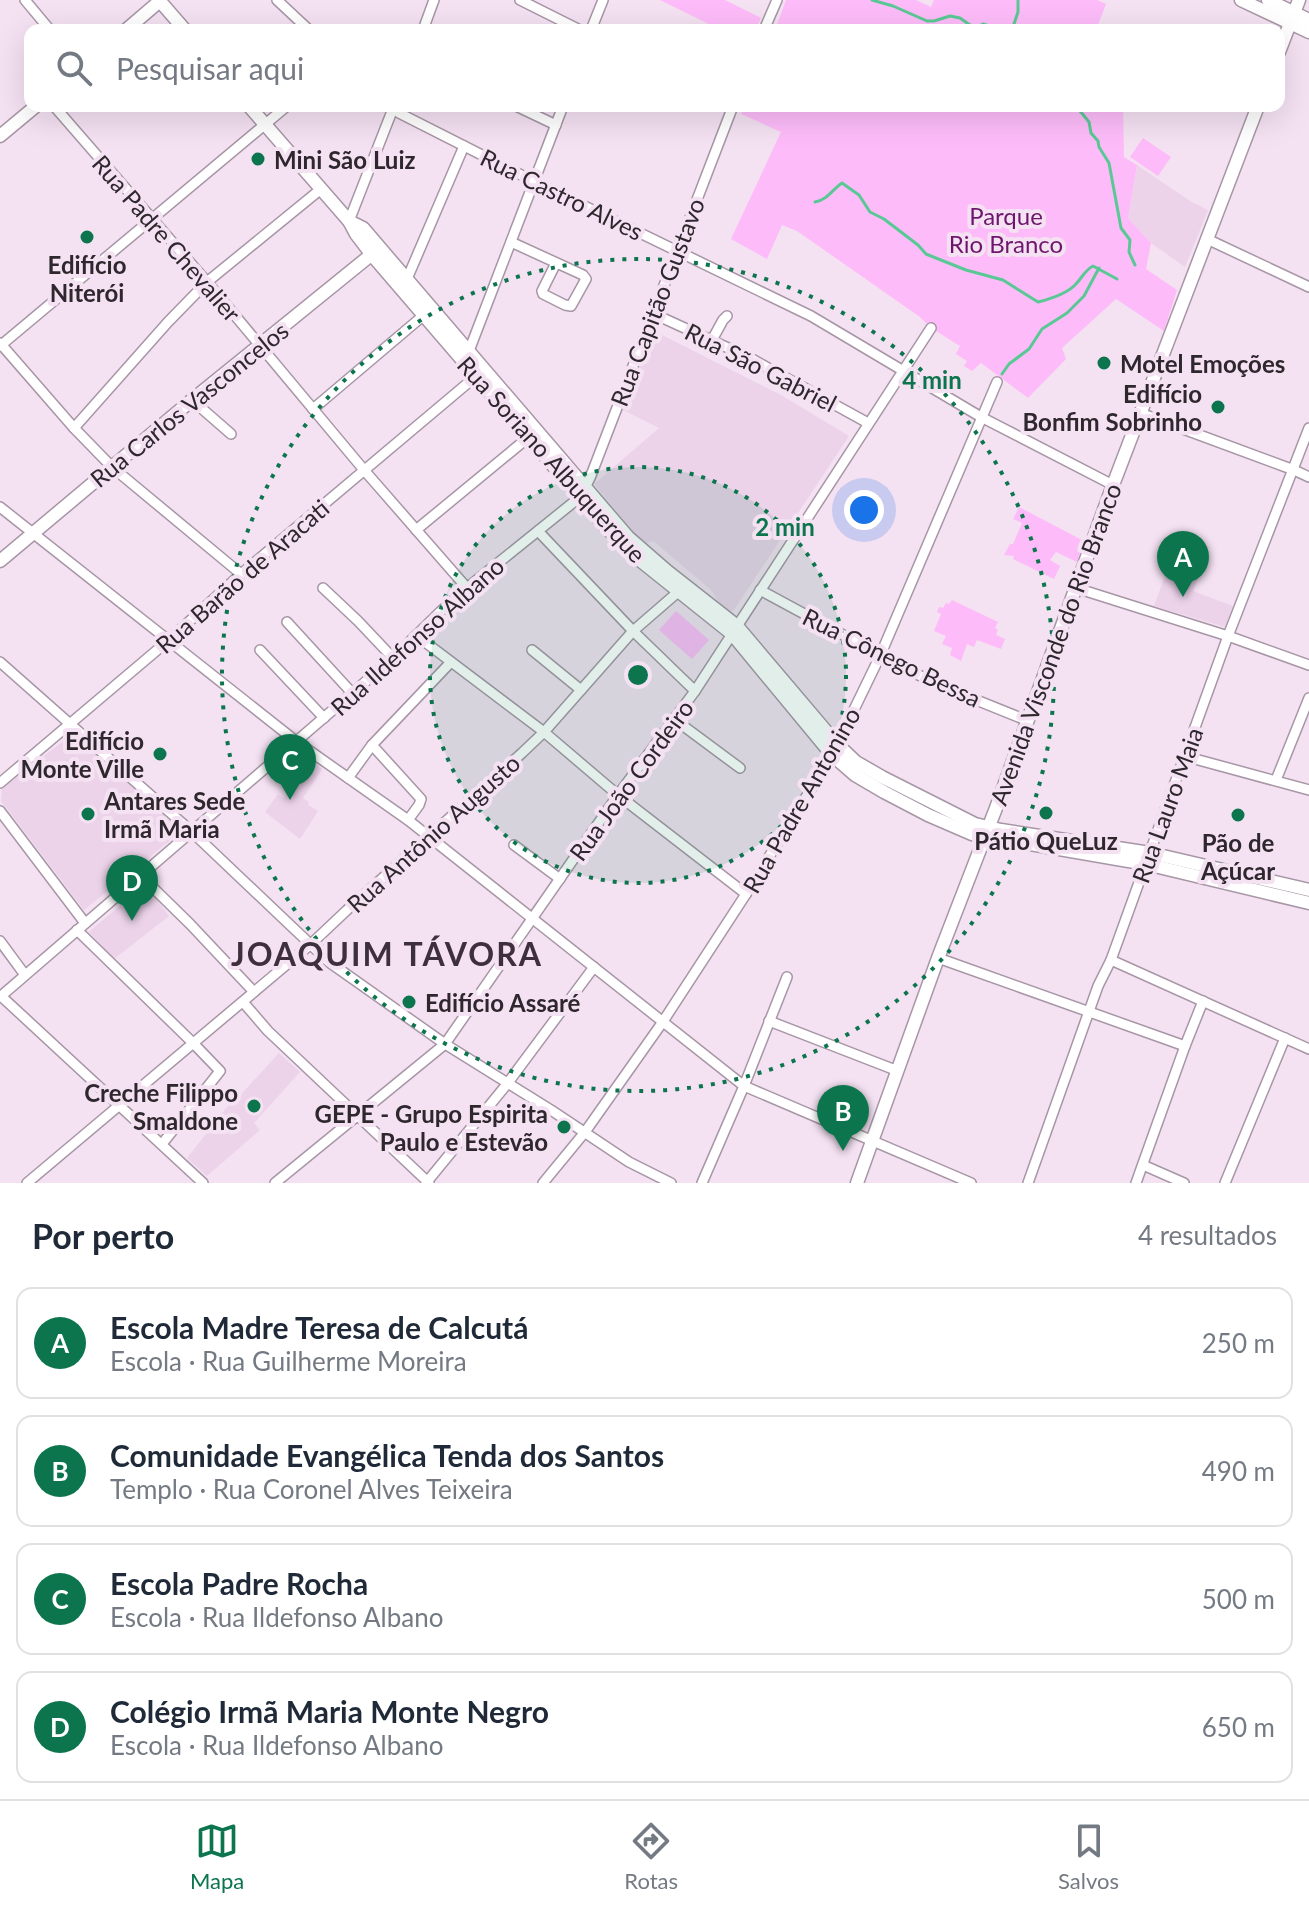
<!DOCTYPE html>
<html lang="pt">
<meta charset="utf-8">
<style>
body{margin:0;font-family:Lato,sans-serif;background:#f6f6f7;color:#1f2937}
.you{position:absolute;left:864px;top:510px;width:28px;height:28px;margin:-20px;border:6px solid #fff;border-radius:50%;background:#1a73e8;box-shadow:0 0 0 12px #1a73e833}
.badge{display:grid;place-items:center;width:52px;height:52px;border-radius:50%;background:#0c754e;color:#fff;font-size:26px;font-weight:700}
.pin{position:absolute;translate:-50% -66px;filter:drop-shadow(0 2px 4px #0008)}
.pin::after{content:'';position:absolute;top:42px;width:28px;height:24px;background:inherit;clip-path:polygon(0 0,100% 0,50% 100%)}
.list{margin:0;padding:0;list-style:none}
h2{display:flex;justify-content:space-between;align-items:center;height:104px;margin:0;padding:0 32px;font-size:34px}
h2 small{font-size:26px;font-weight:400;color:#747a83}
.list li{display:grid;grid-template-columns:52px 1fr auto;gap:24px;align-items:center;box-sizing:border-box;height:112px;margin:0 16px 16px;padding:0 16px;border:2px solid #e0e1e3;border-radius:16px}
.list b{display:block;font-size:30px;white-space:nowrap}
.list p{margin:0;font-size:26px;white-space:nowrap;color:#747a83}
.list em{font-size:26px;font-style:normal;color:#747a83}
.icon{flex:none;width:44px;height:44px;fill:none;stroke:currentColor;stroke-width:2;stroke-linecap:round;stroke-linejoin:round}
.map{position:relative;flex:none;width:1309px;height:1183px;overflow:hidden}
.search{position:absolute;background:#fff;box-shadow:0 8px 32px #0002;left:24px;right:24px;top:24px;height:88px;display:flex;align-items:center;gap:20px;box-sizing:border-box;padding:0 28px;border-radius:16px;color:#747a83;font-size:30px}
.sheet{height:616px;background:#fff}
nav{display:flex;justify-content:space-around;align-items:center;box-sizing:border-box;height:112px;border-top:2px solid #e0e1e3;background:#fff;font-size:22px;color:#747a83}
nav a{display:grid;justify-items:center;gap:4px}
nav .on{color:#0c754e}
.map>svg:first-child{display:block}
.built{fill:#ecd3ea}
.green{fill:#fdbcf9}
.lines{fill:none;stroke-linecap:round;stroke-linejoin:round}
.stream{stroke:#5ac894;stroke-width:3}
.minor-casing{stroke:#a796a6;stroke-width:12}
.major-casing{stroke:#a796a6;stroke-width:15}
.minor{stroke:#fff;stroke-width:9}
.major{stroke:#fff;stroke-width:12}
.ring{fill:none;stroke:#0c754e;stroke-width:4;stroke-dasharray:4 8}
.poi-dot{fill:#0c754e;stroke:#f4e1f2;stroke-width:3}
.labels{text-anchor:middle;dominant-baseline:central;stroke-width:8;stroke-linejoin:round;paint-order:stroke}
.poi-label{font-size:24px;font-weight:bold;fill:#2e272d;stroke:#f4e1f2;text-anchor:start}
.street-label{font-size:24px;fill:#2e272d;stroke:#f4e1f2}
.park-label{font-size:24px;fill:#6e166d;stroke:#f4e1f2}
.district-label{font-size:32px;font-weight:bold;letter-spacing:2px;fill:#3e2f3d;stroke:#f4e1f2}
.centre{fill:#0c754e;stroke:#f4e1f2;stroke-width:4}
.ring-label{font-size:24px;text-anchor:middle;font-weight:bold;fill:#0c754e;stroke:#f4e1f2;stroke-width:8;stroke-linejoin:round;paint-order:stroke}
</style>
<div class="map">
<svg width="1309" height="1183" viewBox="0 0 1309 1183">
<rect width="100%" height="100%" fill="#f4e1f2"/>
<!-- built -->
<g class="built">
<polygon points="1137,165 1190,201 1208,210 1185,267 1151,243 1128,218"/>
<polygon points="654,331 781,395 849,436 734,610 729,612 719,603 711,590 653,541 646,544 639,539 594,484 659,428 623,410"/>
<polygon points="1171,559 1201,570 1193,591 1233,606 1225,627 1154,606"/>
<polygon points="68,735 79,739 180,830 179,833 84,910 1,801 2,788 66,739"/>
<polygon points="309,760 322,769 303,798 309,802 308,805 318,811 300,839 265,812 278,794 284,798"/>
<polygon points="144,887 151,892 169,916 114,959 89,932 137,891"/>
<polygon points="279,1053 300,1072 254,1123 260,1130 207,1176 187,1158 231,1102 233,1103"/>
</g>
<!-- green -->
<g class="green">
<polygon points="660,0 725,0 761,18 755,30 721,30"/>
<polygon points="786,0 916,0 931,7 934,0 1097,0 1106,4 1096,30 775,30"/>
<polygon points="745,106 1123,106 1124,157 1137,165 1128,218 1151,243 1146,269 1177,290 1164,331 1116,299 1062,348 1066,359 1028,398 981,363 972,371 964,366 967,361 956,354 960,346 931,328 920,317 797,231 782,225 767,259 731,239 781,132 741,114"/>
<polygon points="1143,138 1171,157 1158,176 1130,157"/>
<polygon points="1019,507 1084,541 1077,562 1056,552 1050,560 1060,566 1054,579 1013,559 1014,556 1004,555 1010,544 1013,544 1022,523 1013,519"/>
<polygon points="952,600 998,622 995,628 998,630 996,635 1005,639 1001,649 977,640 974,647 967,644 961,661 950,655 952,648 942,644 946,636 934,631 941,614 937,612 939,607 943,608 946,603 949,604"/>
<polygon points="676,611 709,640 692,659 659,630"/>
</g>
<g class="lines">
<!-- stream -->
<g class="stream">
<polyline points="872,0 893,6 927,21 934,21 950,16 960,18 970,25 977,27 983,24 1001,30"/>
<polyline points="1012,30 1018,12 1018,0"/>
<polyline points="1076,106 1089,122 1091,133 1098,141 1099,147 1109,163 1121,228 1130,240 1129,252 1135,265"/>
<path d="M815,202C827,200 832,190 842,183L859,195L870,212L884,219L918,245L926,254L966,270L1003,280L1038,302C1050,299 1066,294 1075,285C1082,278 1085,270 1093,266L1117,279"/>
<polyline points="1002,374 1009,364 1029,349 1042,329 1067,313 1084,296 1099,268"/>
</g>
<defs>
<g id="minor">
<polyline points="25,0 50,30"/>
<polyline points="277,0 309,30"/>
<polyline points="520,0 580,30"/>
<polyline points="423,30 434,0"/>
<polyline points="591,30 603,0"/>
<polyline points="764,30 777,0"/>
<polyline points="54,106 207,282 364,470 467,588"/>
<polyline points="393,106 399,113 535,182 811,316 981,417 1113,485"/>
<polyline points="516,106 556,125"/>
<polyline points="349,221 394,106"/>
<polyline points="1207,239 1309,287"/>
<polyline points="511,242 583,275 586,279 571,306 565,305 543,294 542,291 556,263"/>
<polyline points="407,279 464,146"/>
<polyline points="654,314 750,358 868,423"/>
<polyline points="712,340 723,320 727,316"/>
<polyline points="0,343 74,428 112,467 241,574"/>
<polyline points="0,346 287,106"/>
<polyline points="465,355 469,351 563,106"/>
<polyline points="192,400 231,434"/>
<polyline points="313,409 424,315"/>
<polyline points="1140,413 1294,470 1309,477"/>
<polyline points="74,428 168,322 207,282 321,189"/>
<polyline points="0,507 297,742 408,820 744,1086 971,1183"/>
<polyline points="416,530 530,436"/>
<polyline points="538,531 633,631 695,691"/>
<polyline points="323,588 358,621 393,658"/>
<polyline points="1076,588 1228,636 1309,665"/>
<polyline points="760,590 908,670 944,687 1026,720"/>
<polyline points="287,622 353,694"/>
<polyline points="417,636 544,732 618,795 746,894"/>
<polyline points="260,650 324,718"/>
<polyline points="532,650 581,690"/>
<polyline points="0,662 191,831 329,962 445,1044 551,1110 629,1162 671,1183"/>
<polyline points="674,719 740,768"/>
<polyline points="372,745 421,799 419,805 408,820"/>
<polyline points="1184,756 1309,790"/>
<polyline points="348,778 372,745 451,662"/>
<polyline points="1276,780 1309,698"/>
<polyline points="0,783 169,640 241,574 481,372"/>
<polyline points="0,811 85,923"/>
<polyline points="514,845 560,879"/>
<polyline points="140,875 190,924 254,992"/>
<polyline points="77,930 193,1043 220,1071 162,1144"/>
<polyline points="0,941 25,975"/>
<polyline points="938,958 1185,1046"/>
<polyline points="1111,960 1309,1049"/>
<polyline points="1,996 203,1183"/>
<polyline points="0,997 393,658 440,612 467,588 580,497 590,478 733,106"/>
<polyline points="243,1002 268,1031 429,1183"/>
<polyline points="769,1021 898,1071"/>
<polyline points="1143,1165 1184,1183"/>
<polyline points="27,1183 311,944 347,910 522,753 544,732 633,631 678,592"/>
<polyline points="275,1183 445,1044 618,795 695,691 931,328"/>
<polyline points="426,1183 507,1084 594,967"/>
<polyline points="543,1183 585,1132 662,1023 746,894 832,755 880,656 997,382"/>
<polyline points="702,1183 744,1086 787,977"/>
<polyline points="1028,1183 1098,986 1111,960 1228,636 1309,428"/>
<polyline points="1136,1183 1185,1046 1203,1001"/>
<polyline points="1225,1183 1285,1038"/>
</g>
<g id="major">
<polyline points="159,0 185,30"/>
<polyline points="1241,0 1309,32"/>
<polyline points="1268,0 1309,20"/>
<polyline points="126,30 161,0"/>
<polyline points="1279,52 1299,0"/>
<polyline points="249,106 349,221 356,234 372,255 604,525 632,554 732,634 832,755 855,775 884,792 928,815 972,834 1146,864 1309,903"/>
<polyline points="0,136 36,106"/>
<polyline points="349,221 363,228 628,537 667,571 737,626 837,744 856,762 882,777 975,824 1001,830 1150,853 1309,890"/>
<polyline points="0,561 192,400 377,250"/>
<polyline points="857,1183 938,958 996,808 1113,485 1258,106"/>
</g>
</defs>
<!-- minor casing -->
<use href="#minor" class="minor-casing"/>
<!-- major casing -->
<use href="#major" class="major-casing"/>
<!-- minor -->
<use href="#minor" class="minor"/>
<!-- major -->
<use href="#major" class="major"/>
</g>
<!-- distance rings -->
<circle cx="638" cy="675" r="208" fill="#0c754e" fill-opacity=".12"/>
<g class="ring">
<circle cx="638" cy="675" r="208"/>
<circle cx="638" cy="675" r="416"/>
</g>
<!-- markers -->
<g class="poi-dot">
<circle cx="258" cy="159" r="8"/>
<circle cx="87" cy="237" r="8"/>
<circle cx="1104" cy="363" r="8"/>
<circle cx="1218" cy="407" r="8"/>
<circle cx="160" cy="754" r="8"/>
<circle cx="1046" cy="813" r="8"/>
<circle cx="88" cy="814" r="8"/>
<circle cx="1238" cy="815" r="8"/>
<circle cx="409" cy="1002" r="8"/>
<circle cx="254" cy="1106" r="8"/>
<circle cx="564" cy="1127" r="8"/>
</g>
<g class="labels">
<!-- poi labels -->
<g class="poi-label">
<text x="274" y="159">Mini São Luiz</text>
<text x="87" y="264" text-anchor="middle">Edifício<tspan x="87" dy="28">Niterói</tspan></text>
<text x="1120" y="363">Motel Emoções</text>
<text x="1202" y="393" text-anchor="end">Edifício<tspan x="1202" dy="28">Bonfim Sobrinho</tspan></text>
<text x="144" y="740" text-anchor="end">Edifício<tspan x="144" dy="28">Monte Ville</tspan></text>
<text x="104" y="800">Antares Sede<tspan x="104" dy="28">Irmã Maria</tspan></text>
<text x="1046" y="840" text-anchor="middle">Pátio QueLuz</text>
<text x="1238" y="842" text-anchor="middle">Pão de<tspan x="1238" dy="28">Açúcar</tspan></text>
<text x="425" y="1002">Edifício Assaré</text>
<text x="238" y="1092" text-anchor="end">Creche Filippo<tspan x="238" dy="28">Smaldone</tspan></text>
<text x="548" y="1113" text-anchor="end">GEPE - Grupo Espirita<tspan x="548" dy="28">Paulo e Estevão</tspan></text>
</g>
<!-- street labels -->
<g class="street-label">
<text transform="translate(562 194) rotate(26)">Rua Castro Alves</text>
<text transform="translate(167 238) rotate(49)">Rua Padre Chevalier</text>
<text transform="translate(657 302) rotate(-69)">Rua Capitão Gustavo</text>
<text transform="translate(761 367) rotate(27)">Rua São Gabriel</text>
<text transform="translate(189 404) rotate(-39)">Rua Carlos Vasconcelos</text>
<text transform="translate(552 459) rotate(48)">Rua Soriano Albuquerque</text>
<text transform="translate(242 576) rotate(-41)">Rua Barão de Aracati</text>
<text transform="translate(417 636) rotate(-42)">Rua Ildefonso Albano</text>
<text transform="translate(1055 644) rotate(-70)">Avenida Visconde do Rio Branco</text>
<text transform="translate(892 657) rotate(26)">Rua Cônego Bessa</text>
<text transform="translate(631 780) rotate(-54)">Rua João Cordeiro</text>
<text transform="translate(801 800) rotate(-60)">Rua Padre Antonino</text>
<text transform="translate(1167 805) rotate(-70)">Rua Lauro Maia</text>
<text transform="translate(433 833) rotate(-42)">Rua Antônio Augusto</text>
</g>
<!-- park labels -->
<g class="park-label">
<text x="1006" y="215">Parque<tspan x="1006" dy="28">Rio Branco</tspan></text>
</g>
<!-- district labels -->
<g class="district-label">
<text x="387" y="953">JOAQUIM TÁVORA</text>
</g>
</g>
<circle cx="638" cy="675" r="12" class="centre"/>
<g class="ring-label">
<text x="932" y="389">4 min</text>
<text x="785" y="536">2 min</text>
</g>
</svg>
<div class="you"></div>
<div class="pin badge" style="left:1183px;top:597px">A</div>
<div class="pin badge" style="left:843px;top:1151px">B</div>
<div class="pin badge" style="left:290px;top:800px">C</div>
<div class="pin badge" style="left:132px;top:921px">D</div>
<div class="search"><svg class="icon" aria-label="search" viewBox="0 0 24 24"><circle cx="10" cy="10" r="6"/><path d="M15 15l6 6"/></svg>Pesquisar aqui</div>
</div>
<section class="sheet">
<h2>Por perto<small>4 resultados</small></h2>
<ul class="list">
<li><span class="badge">A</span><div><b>Escola Madre Teresa de Calcutá</b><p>Escola · Rua Guilherme Moreira</p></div><em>250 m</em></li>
<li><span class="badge">B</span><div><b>Comunidade Evangélica Tenda dos Santos</b><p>Templo · Rua Coronel Alves Teixeira</p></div><em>490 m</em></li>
<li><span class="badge">C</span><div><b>Escola Padre Rocha</b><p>Escola · Rua Ildefonso Albano</p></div><em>500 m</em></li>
<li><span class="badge">D</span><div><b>Colégio Irmã Maria Monte Negro</b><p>Escola · Rua Ildefonso Albano</p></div><em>650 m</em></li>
</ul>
</section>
<nav>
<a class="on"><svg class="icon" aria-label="map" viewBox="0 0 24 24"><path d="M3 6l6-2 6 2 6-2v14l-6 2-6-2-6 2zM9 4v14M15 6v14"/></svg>Mapa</a>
<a><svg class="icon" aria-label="directions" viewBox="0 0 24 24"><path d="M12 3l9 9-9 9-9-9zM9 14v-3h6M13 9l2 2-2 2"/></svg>Rotas</a>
<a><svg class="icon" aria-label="saved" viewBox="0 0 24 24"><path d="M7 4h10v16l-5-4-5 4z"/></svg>Salvos</a>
</nav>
